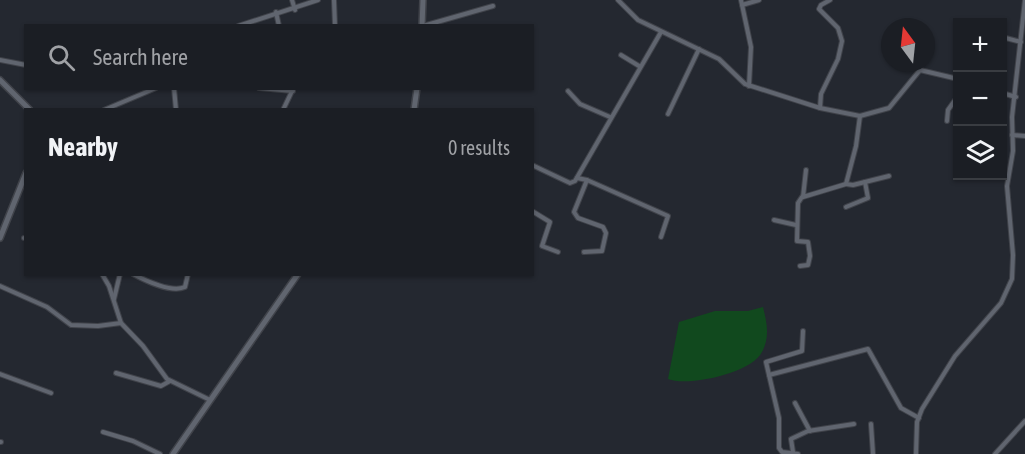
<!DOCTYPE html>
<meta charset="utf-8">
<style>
body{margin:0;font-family:"Asap Condensed",sans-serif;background:#24272c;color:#f1f3f6}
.controls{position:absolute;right:18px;top:18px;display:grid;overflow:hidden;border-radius:0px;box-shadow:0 2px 4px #0004}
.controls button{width:54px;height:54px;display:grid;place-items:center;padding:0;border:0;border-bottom:2px solid #393c41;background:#1b1e24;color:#f1f3f6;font:30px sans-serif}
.compass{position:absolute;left:881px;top:18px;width:54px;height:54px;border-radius:50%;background:#1b1e24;box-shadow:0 2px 4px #0004;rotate:345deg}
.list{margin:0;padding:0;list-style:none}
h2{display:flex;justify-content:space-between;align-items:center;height:78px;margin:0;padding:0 24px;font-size:26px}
h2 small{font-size:20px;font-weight:400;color:#a0a2a6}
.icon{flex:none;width:33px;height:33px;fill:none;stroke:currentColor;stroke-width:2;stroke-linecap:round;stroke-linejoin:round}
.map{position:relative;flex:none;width:1025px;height:454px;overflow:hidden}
.search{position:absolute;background:#1b1e24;box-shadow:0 2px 4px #0004;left:24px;top:24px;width:510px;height:66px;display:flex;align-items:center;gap:15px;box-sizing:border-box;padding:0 21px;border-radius:0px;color:#a0a2a6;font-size:22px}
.panel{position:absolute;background:#1b1e24;box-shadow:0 2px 4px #0004;left:24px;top:108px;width:510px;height:168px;border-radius:0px}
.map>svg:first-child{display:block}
.green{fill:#11491e}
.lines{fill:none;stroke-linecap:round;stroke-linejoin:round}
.minor-casing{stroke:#40434a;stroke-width:6}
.tertiary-casing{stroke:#40434a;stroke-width:8}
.minor{stroke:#60656f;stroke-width:4}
.tertiary{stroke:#60656f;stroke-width:5}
</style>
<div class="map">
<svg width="1025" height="454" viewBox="0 0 1025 454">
<rect width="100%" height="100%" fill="#242830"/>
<!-- green -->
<path class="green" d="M763,307C767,323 770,337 762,352C752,373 688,387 668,379L679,322L715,311H748Z"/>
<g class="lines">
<defs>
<g id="minor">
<polyline points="292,0 295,10"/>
<polyline points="334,0 335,26"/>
<polyline points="618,0 638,20 719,59 745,84 820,108 860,116 889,108 920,70 958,79"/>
<polyline points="741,0 751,47 749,86"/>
<polyline points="742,5 759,0"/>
<polyline points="276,12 279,26"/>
<polyline points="238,26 318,0"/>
<polyline points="423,26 493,6"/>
<polyline points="1002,37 1021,42"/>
<polyline points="621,55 639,66"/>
<polyline points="0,60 26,65"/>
<polyline points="917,63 920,70"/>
<polyline points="174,88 176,110"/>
<polyline points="259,88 293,91"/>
<polyline points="568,91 580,104 610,117"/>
<polyline points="1002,93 1016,97"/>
<polyline points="820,108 821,94 838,59 842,41 838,28 819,9 821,5 830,0"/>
<polyline points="104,110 156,88"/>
<polyline points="283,110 293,89"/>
<polyline points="668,114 699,49"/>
<polyline points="860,116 856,146 846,184 853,185 889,176"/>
<polyline points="947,121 948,110 958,96"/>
<polyline points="1012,135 1025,136"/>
<polyline points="532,165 570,183 575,181 661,32"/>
<polyline points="806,170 803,197 846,184"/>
<polyline points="577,178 587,180 668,216 661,237"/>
<polyline points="846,207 868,198 865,182"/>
<polyline points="532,211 550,222 542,246 558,252"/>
<polyline points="774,220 796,225"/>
<polyline points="24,238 26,238"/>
<polyline points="584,252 602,251 606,233 603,227 578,218 574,212 587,180"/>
<polyline points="800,266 808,265 810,256 808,242 797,241 798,203 802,197"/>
<polyline points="102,274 109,286 121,323 143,346 167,379 210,400"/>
<path d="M133,274C146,281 172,293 185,287L188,274"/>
<polyline points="0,286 47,307 71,325 98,326 121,323"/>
<polyline points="114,299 120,274"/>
<polyline points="116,373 161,386 170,381"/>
<polyline points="0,374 51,393"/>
<polyline points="769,375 868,349 901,408 919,418"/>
<polyline points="795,403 810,431"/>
<polyline points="871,424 873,454"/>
<polyline points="103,432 133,441 160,454"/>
<polyline points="0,442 1,442"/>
<polyline points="793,452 791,439 808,431 854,424"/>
<polyline points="798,454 782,452 779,448 779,418 766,362 802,351 803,331"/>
<polyline points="916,454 917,422 922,409 955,356 1001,303 1012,279 1013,255 1007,186 1013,151 1012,117 1025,0"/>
<polyline points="995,454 1025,421"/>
</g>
<g id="tertiary">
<polyline points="422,26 423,0"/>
<polyline points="0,80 30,110"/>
<polyline points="414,110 417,88"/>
<polyline points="0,238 26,173"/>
<polyline points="173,454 298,274"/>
</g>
</defs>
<!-- minor casing -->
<use href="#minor" class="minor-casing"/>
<!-- tertiary casing -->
<use href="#tertiary" class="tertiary-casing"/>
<!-- minor -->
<use href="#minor" class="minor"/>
<!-- tertiary -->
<use href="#tertiary" class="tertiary"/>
</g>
</svg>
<div class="controls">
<button>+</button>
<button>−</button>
<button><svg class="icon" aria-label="layers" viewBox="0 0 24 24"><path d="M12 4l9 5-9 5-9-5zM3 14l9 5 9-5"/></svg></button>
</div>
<svg class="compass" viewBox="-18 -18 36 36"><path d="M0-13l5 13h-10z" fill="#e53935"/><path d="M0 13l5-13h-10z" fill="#a0a2a6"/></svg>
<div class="search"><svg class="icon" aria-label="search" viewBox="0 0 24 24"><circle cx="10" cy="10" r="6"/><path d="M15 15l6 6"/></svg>Search here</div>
<section class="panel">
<h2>Nearby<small>0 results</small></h2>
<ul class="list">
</ul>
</section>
</div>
